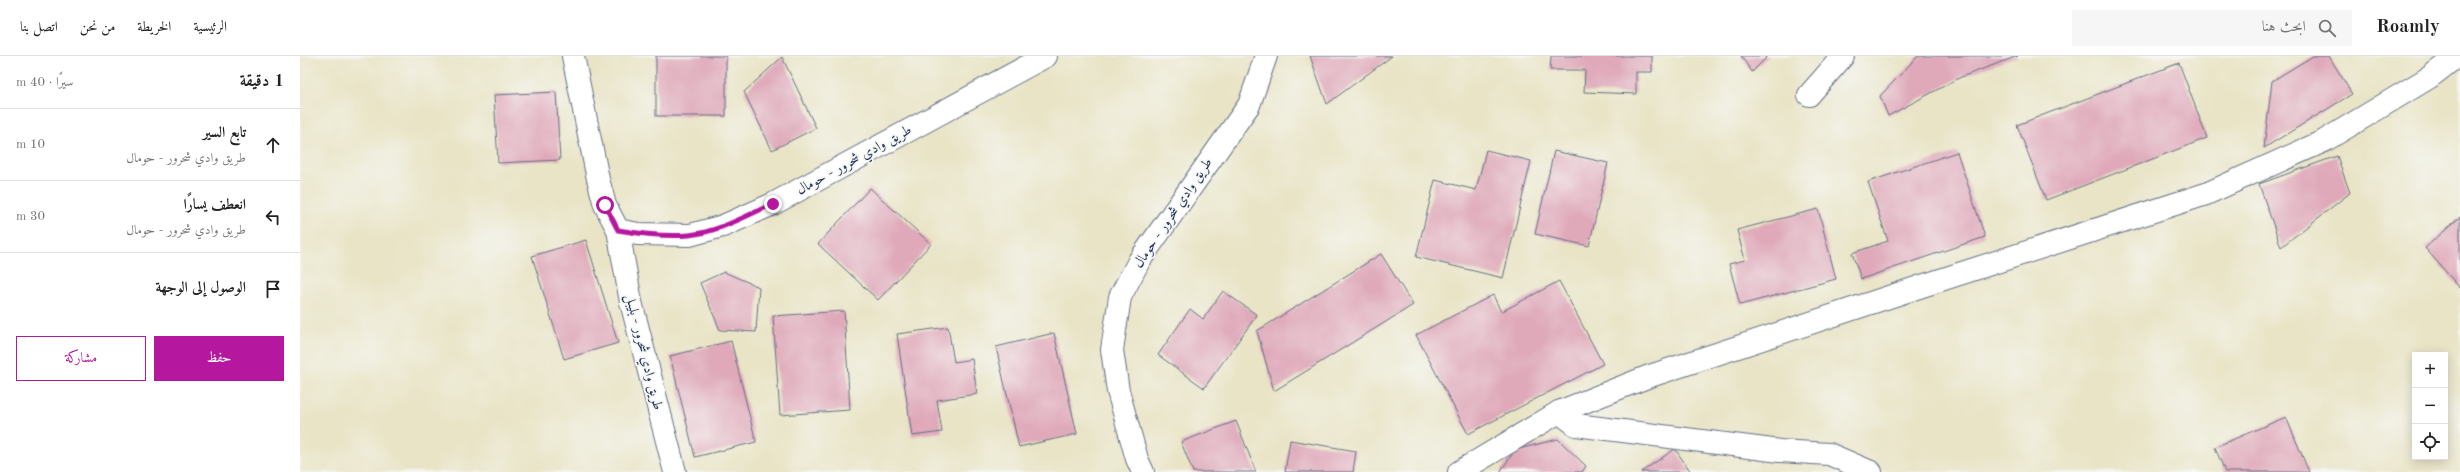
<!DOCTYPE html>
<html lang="ar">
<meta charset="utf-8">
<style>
body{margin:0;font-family:"Old Standard TT",Amiri,serif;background:#f6f6f6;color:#222;direction:rtl}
.controls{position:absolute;right:12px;bottom:12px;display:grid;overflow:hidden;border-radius:0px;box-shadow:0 2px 10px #0003}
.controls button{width:36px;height:36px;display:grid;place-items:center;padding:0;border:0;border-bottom:1px solid #e0e0e0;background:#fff;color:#222;font:20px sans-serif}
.stop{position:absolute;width:12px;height:12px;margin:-9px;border:3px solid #b5179e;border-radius:50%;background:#fff}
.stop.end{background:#b5179e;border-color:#fff;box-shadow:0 1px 4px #0008}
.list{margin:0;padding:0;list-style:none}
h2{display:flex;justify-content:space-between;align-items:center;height:52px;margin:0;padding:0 16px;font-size:17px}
h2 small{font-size:13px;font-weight:400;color:#767676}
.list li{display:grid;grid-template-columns:26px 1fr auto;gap:12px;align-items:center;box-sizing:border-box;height:72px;padding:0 16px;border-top:1px solid #e0e0e0}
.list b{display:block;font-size:15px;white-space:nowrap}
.list p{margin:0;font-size:13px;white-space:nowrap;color:#767676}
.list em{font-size:13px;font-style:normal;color:#767676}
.actions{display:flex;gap:8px;padding:12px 16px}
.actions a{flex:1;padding:9px 0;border:1px solid #b5179e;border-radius:0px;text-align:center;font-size:14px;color:#b5179e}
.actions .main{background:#b5179e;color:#fff}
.icon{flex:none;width:22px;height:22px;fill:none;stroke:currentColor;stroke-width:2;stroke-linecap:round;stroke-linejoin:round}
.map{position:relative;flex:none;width:2160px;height:416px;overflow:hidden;direction:ltr}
header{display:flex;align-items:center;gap:24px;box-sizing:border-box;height:56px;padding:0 20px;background:#fff;border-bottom:1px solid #e0e0e0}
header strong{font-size:19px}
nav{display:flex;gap:22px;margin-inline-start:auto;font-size:14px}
.search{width:280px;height:36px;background:#f6f6f6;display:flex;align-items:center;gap:10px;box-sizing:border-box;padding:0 14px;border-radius:0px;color:#767676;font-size:15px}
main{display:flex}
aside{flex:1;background:#fff}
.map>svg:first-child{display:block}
.building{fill:#dfa9ba}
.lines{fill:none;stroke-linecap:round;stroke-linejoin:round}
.minor-casing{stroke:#636e82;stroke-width:24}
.tertiary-casing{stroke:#636e82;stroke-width:24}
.secondary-casing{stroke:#636e82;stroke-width:24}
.minor{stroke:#fff;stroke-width:22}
.tertiary{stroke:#fff;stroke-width:22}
.secondary{stroke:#fff;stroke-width:22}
.route{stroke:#b5179e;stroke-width:5}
.labels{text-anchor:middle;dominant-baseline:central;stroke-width:3.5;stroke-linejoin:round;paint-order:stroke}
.street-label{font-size:14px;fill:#1b2f5e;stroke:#f6f6f2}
</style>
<header>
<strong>Roamly</strong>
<div class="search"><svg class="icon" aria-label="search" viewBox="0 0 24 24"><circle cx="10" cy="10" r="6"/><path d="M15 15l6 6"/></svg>ابحث هنا</div>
<nav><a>الرئيسية</a><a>الخريطة</a><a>من نحن</a><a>اتصل بنا</a></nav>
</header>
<main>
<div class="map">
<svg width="2160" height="416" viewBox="0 0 2160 416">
<rect width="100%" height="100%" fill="#f6f6f2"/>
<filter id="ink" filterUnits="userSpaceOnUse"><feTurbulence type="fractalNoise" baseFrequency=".025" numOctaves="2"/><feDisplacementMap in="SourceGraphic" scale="8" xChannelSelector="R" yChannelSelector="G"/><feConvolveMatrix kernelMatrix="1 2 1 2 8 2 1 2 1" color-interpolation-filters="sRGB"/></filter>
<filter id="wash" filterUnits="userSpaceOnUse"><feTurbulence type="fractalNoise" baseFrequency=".012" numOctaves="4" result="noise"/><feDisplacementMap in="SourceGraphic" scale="16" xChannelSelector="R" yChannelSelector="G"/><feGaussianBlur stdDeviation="0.9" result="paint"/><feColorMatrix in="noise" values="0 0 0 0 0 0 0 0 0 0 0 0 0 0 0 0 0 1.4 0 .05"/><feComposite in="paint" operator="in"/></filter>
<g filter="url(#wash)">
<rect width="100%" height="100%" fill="#e9e4c6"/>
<g id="blocks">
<!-- building -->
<g class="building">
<rect x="356" y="0" width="70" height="60"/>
<polygon points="1010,0 1092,0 1027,48"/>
<polygon points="1251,0 1352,0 1352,16 1336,16 1336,38 1284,36 1285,14 1250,14"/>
<polygon points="1441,0 1468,0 1452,16"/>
<polygon points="1618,0 1718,0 1661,21 1588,60 1580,40"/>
<polygon points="2013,0 2029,0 2052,38 1964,92 1972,25"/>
<polygon points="482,1 516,72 472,94 444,36"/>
<polygon points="1879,7 1907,82 1746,144 1717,69"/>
<polygon points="256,36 260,104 198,107 194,39"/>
<polygon points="1186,94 1231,105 1203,222 1116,201 1135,124 1176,134"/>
<polygon points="1254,95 1308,107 1289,190 1235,178"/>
<polygon points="1657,96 1685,181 1561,223 1552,197 1588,185 1568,126"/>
<polygon points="2037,100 2050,137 1981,191 1959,128"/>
<polygon points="570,132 631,188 578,244 518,188"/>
<polygon points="1518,153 1536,223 1440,249 1429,208 1445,204 1437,174"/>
<polygon points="2160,161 2160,232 2125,192"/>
<polygon points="286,184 318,287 264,303 232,200"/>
<polygon points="1081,198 1113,249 974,335 957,275"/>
<polygon points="424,216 459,231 456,276 420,274 400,227"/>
<polygon points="1259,225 1303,308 1168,378 1116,279 1193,239 1201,256"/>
<polygon points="923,235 957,259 904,332 858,299 890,253 903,263"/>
<polygon points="544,255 550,354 480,359 473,260"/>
<polygon points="648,271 654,306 672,303 677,338 637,344 642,376 612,380 597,278"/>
<polygon points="754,277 777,378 719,391 696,291"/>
<polygon points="431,285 456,386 395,401 370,300"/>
<polygon points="1986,361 2009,416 1925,416 1915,391"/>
<polygon points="936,365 956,416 893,416 881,386"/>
<polygon points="1258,383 1286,410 1282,416 1200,416 1215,394"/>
<polygon points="990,384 1056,395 1053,416 985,416"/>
<polygon points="1375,393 1391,416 1341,416"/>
</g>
</g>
</g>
<g filter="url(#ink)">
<use href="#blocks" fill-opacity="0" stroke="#636e82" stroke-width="1"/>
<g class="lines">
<defs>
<g id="minor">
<polyline points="1509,39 1543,0"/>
<polyline points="1259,356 1276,369 1480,395 1529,398 1571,416"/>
<polyline points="1159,416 1259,356 1347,321 1622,230 1906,138 2024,85 2130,21 2157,0"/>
</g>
<polyline id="tertiary" points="318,174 331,246 375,416"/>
<g id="secondary">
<polyline points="273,0 298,123 305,149 318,174 338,178 390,179 423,170 473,148 746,0"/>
<polyline points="843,416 837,403 818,335 812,294 820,241 839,205 949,49 966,0"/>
</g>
</defs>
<!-- minor casing -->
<use href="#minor" class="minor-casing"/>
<!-- tertiary casing -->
<use href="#tertiary" class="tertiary-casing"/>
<!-- secondary casing -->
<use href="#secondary" class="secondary-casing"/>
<!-- minor -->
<use href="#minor" class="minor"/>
<!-- tertiary -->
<use href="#tertiary" class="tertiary"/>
<!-- secondary -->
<use href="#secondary" class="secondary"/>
</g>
</g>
<g class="lines" filter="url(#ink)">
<!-- route -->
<path class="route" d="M305,149L318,174C341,178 366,181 389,179C418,176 446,160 473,148"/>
</g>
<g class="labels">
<!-- street labels -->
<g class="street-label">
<text transform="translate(554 104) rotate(-29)">طريق وادي شحرور - حومال</text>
<text transform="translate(873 157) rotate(-56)">طريق وادي شحرور - حومال</text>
<text transform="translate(344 296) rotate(76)">طريق وادي شحرور - بليبل</text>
</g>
</g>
</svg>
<div class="controls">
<button>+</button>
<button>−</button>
<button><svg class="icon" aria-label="locate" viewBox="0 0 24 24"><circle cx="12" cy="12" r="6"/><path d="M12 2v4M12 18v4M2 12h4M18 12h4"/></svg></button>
</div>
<div class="stop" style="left:305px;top:149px"></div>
<div class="stop end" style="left:473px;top:148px"></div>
</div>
<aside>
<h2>1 دقيقة<small>سيرًا · 40 m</small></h2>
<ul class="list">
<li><svg class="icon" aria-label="ahead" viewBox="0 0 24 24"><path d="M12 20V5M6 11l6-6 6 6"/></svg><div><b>تابع السير</b><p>طريق وادي شحرور - حومال</p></div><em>10 m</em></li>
<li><svg class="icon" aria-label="left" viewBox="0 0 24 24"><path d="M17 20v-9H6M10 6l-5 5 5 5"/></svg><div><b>انعطف يسارًا</b><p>طريق وادي شحرور - حومال</p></div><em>30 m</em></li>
<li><svg class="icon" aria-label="arrive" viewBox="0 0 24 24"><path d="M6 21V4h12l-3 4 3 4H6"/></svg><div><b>الوصول إلى الوجهة</b></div></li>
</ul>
<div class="actions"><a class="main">حفظ</a><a>مشاركة</a></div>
</aside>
</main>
